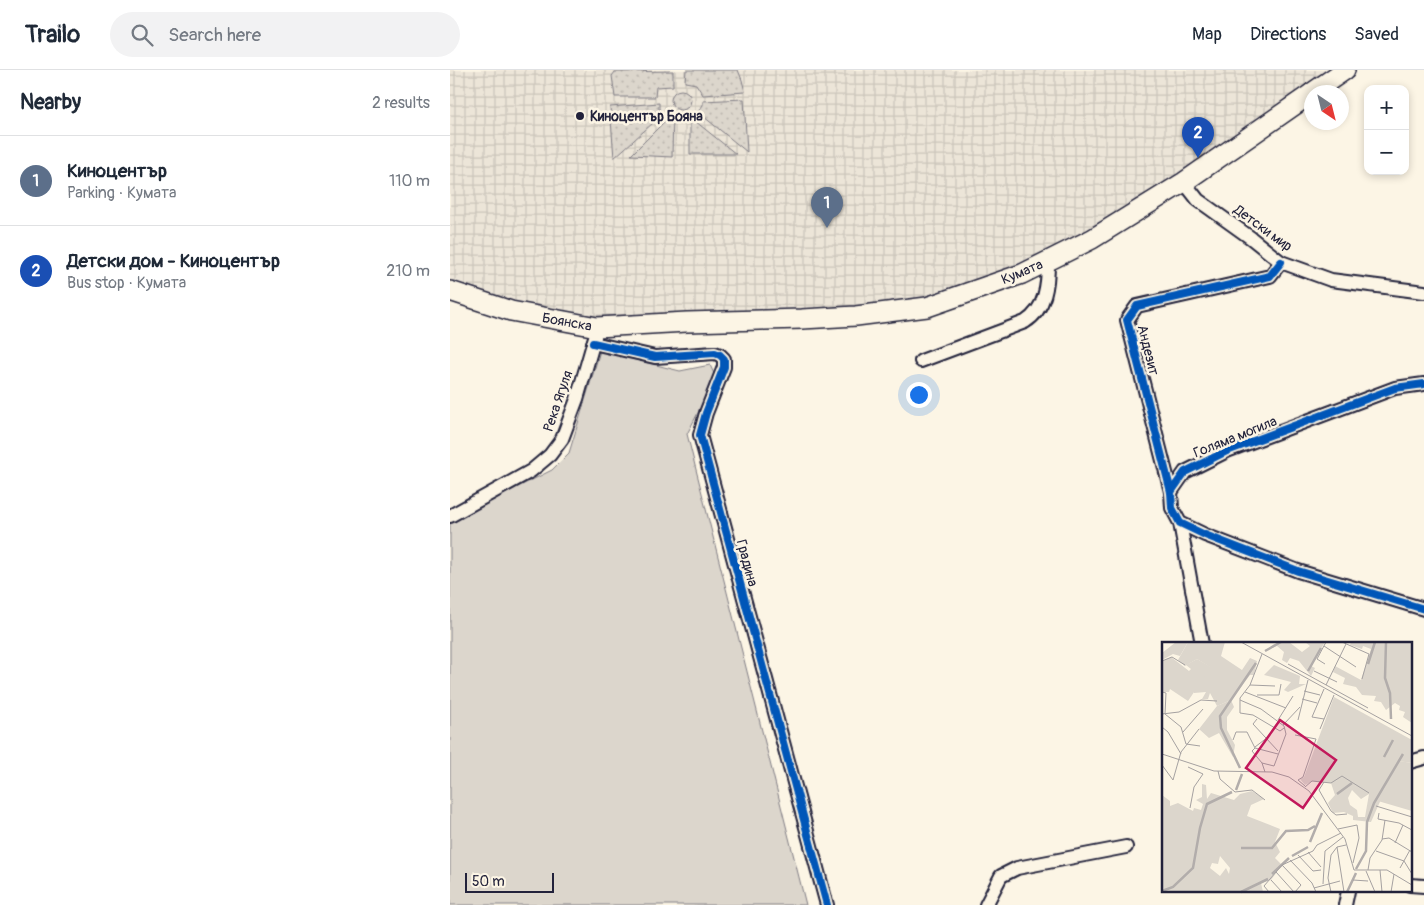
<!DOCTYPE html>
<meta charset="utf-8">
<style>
body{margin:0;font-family:Pangolin,sans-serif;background:#f2f2f3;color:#1f2937}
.controls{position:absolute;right:15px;top:15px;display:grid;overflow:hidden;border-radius:10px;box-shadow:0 2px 8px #0003}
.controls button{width:45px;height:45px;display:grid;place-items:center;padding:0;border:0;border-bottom:1px solid #e0e1e3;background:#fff;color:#1f2937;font:25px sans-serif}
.compass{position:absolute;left:854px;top:15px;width:45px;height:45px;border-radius:50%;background:#fff;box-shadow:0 2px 8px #0003;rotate:145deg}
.scale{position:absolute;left:15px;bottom:12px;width:89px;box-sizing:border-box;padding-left:5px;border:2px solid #22223b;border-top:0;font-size:14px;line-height:18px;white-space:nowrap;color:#22223b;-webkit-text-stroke:4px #fcf5e5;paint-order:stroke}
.you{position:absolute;left:468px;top:324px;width:18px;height:18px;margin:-12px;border:4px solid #fff;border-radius:50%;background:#1a73e8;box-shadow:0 0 0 8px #1a73e833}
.badge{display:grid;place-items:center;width:32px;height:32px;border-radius:50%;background:#ea580c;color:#fff;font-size:16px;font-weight:700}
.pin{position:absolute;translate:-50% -41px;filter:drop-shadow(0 1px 2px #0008)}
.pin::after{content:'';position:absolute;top:26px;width:18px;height:15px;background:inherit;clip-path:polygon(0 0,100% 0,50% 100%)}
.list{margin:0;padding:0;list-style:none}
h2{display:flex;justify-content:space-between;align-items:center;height:65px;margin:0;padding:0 20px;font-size:21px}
h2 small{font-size:16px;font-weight:400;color:#747a83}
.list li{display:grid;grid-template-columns:32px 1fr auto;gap:15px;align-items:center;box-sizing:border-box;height:90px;padding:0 20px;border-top:1px solid #e0e1e3}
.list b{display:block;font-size:19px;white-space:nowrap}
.list p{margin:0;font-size:16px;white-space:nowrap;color:#747a83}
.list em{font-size:16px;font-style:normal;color:#747a83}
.icon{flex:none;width:28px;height:28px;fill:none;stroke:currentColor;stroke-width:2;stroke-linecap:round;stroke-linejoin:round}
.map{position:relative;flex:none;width:974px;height:835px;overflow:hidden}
header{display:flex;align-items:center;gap:30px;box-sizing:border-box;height:70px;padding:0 25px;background:#fff;border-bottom:1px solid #e0e1e3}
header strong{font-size:24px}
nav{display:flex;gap:28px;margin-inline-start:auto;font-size:18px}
.search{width:350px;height:45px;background:#f2f2f3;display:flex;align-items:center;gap:12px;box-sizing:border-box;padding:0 18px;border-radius:28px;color:#747a83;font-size:19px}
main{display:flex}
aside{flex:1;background:#fff}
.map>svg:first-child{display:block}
.industrial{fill:url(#industrial-grid)}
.grass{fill:url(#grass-dots);stroke:#7f7c84}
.garden{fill:#dcd6cc;stroke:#7f7c84}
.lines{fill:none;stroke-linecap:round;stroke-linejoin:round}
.street-casing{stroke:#22223b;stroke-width:16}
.secondary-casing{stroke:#22223b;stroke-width:22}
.street{stroke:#fcf5e5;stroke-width:12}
.secondary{stroke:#fcf5e5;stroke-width:19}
.cycleway-casing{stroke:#fcf5e5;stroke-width:11}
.cycleway{stroke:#0057b8;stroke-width:8}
.poi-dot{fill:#22223b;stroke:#fcf5e5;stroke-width:2}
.labels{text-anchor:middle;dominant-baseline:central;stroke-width:5;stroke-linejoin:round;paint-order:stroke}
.poi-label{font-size:14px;font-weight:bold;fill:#22223b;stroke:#fcf5e5;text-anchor:start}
.street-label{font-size:14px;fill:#22223b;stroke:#fcf5e5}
.inset-river{fill:none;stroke:#b2adab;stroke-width:2.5}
.inset-road{fill:none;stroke:#a5a1a1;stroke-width:1}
.view{fill:#c2185b;fill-opacity:0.15;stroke:#c2185b;stroke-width:2.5}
.inset-edge{fill:none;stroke:#22223b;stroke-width:2.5}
</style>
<header>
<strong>Trailo</strong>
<div class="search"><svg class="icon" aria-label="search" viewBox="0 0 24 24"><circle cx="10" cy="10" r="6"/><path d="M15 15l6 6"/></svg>Search here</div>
<nav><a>Map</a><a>Directions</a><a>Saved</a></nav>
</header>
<main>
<aside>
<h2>Nearby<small>2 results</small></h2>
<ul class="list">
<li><span class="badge" style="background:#5c6f8a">1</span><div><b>Киноцентър</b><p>Parking · Кумата</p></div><em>110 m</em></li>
<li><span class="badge" style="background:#1a4fb4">2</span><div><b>Детски дом - Киноцентър</b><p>Bus stop · Кумата</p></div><em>210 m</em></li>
</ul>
</aside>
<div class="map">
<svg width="974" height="835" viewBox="0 0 974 835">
<defs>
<pattern id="industrial-grid" width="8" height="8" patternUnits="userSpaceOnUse" patternTransform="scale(1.25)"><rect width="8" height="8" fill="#ece5d8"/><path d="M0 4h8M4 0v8" fill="none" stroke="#cac4ba"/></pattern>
<pattern id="grass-dots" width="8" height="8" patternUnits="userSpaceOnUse" patternTransform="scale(1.25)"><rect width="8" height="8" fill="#dcd6cc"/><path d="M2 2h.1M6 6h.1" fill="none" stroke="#bcb7b0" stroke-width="1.8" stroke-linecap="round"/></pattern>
</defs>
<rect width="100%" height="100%" fill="#fcf5e5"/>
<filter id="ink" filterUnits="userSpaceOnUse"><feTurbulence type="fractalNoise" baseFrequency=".02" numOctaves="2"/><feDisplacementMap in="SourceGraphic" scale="10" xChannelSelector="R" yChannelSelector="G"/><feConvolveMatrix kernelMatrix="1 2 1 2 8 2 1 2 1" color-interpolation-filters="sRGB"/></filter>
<g filter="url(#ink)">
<!-- industrial -->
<polygon class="industrial" points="0,0 895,0 642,169 477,237 147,257 0,221"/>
<!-- grass -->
<g class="grass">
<polygon points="236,0 288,0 292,10 295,22 253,25 246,14 235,12"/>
<polygon points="223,1 223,16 206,17 205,27 165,27 162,6 165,2"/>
<circle cx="231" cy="30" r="10"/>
<polygon points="294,29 297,82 248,42 253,35 253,31"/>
<polygon points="209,33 209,39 213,44 164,88 160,37"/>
<polygon points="223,43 222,87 181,85"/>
<polygon points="240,47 286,84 240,84"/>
</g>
<!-- garden -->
<polygon class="garden" points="150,281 230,301 260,295 266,308 237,364 356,835 0,835 0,451 102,400 119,383"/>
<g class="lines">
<defs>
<g id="street">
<polyline points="734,112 748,130 801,168 831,192 881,210 974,222"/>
<polyline points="831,192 820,206 687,236 677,250 721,422 722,438 730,453 755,465 848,501 974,539"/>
<polyline points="143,273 205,287 265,283 270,285 274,289 274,297 256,343 250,365 377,835"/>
<path d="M471,291L575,252C596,239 598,214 598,192"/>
<polyline points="721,422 735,402 777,381 945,318 974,314"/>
<polyline points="0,446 81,401 100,385 112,369 127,329 145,267"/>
<polyline points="730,453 752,574"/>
<polyline points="960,692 974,688"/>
<polyline points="960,815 974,816"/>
<polyline points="536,835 551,806 567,798 676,777"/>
<polyline points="895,835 898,821"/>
</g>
<g id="secondary">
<polyline points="863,22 895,0"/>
<polyline points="0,221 61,241 147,257 237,252 352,249 406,246 477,237 572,204 642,169 734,112 862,23"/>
</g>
</defs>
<!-- street casing -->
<use href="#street" class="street-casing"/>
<!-- secondary casing -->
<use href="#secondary" class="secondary-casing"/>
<!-- street -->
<use href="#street" class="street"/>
<!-- secondary -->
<use href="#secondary" class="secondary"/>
<defs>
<g id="cycleway">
<polyline points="831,192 820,206 687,236 677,250 721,422 722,438 730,453 755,465 848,501 974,539"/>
<polyline points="143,273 205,287 265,283 270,285 274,289 274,297 256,343 250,365 377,835"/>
<polyline points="721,422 735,402 777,381 945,318 974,314"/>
</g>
</defs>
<!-- cycleway casing -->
<use href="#cycleway" class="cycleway-casing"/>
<!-- cycleway -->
<use href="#cycleway" class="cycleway"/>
</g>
</g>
<!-- markers -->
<circle class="poi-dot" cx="130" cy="46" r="5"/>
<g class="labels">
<!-- poi labels -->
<g class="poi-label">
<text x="140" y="46">Киноцентър Бояна</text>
</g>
<!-- street labels -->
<g class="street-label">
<text transform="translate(813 158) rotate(36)">Детски мир</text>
<text transform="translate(572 202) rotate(-23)">Кумата</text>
<text transform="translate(117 252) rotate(10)">Боянска</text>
<text transform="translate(698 280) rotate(76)">Андезит</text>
<text transform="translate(108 331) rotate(-71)">Река Ягуля</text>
<text transform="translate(785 367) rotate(-22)">Голяма могила</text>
<text transform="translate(297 493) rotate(75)">Градина</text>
</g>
</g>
<!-- overview -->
<g transform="translate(712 572)">
<rect width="250" height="250" fill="#fcf5e5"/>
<path d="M26,0H63L59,14L80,28L88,16L95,19L92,33H88L69,58L55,64L48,51L46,57H40L44,50L32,51V46L48,25L35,17L23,24L16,18ZM127,0L140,10L148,4L143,0H163L152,19L149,24L153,26L149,34L137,19L128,16L125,21L120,18L122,10L115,4L103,9L112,2ZM189,0H250V81L241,75L243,70L237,68L238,64L233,61L224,68L219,60L212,59L214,54L200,53L194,45L181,42L183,36L171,30L173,24L199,38L209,7L201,4L200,7L188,3ZM112,23L138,34L137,42H144L126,50L122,48L129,40L102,33ZM237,119L250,121V169L216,159Z" fill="#dcd6cc"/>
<path d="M14,0H26L18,14L11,12L0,18V11ZM69,58L72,65L65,75V88L73,103L71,115L57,91L47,96L37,87L55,64ZM40,142L44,143L45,157L49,151L72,158L78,152L90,149L102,157L89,163L85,174L118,187L113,200L118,210L113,216L120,223L109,238L99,241L101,250H0V153L8,159V164L16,161L31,169L32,166L39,168L41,162L34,158L40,155ZM58,214L68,226L67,232L64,226L58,234L48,226L50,221L56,222Z" fill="#dcd6cc" fill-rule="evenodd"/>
<path d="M9,15L27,29L29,27L24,23L35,17L49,25L26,59L8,47L7,50H0V19Z" fill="#dcd6cc"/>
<path d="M172,55L250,98V121L236,119L209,180L191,178V174L182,170L171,171L166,161L173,153L169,141L151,139L143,143L138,137L142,135ZM190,148L199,157L207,152L203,175H196L195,168L188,163L186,156Z" fill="#dcd6cc" fill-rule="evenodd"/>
<path class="inset-river" d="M224,0L223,36L228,51L229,77M103,9L119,0M206,22L213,0M146,29L159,6M222,115L231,98M78,126L59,86L58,74L94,21M74,148L80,132M175,152L190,141M148,200L160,171M79,206H110L124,189L146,188L153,184M130,214L146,205M194,227L204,209L205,180L212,161L241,112M110,232L127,216M0,249L11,245L31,226L38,186L45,162L70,150M79,250L106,237M185,250L194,231"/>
<path class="inset-road" d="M79,0L250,94M180,0L207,12L200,37M162,4L194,25M100,12L88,43L78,56V71L91,73L118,89L122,86M0,19L10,15L23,23M126,22L206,66M163,22L155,17L164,0M152,29L175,40M88,43L113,44M164,43L184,2M162,47L150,75L162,77M142,49L158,53M0,50L4,51L3,72M83,50L124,66M95,53H117L119,42M140,57L155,61M78,58L99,67L122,84L124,92L112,124L100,121M0,72L17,70L39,58L55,59M3,72L19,85L24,102L38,104M95,77L91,82L116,109M116,78L131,54M136,78L146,38M121,83L138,65M0,85L6,90L19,112M158,87L172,53M21,90L41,67M133,93L154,97L141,135L136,138L143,144M71,98L74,90H85L93,106L90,109L100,121L103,130M93,105L106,95M93,106L116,112M0,112L52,129L110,130L127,135L147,149L183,197L192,228H225L250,243M0,123L11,138L19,110L37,87M26,125L41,132L32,145L28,166M56,129L58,137L73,150L90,148L103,158M162,140L157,148L169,169L174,173L185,172M143,145L150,139L169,141L180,134L207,151M214,164L250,175M217,171L216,177L237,181L250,188M176,187L195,183L197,196L191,221M220,197L227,196L250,210M233,201L241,183M175,205L182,250M214,209L242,219L250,232M146,210L159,225M136,213L151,229L159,228M128,218L150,241L154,250M120,223L139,243L133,250M238,226L248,208M206,228L208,216L220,198L223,178M218,228L220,250M204,229L213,250M114,230L132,250M109,238L120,250M191,238L206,239M161,242L163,209L181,195M152,246L178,239M107,250L102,244L120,223L151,209L155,203L179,191M169,250L166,236L169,213L175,205L184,203M229,250L232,232"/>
<path class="view" d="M118,78L174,118L141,166L84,126Z"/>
<rect width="250" height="250" class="inset-edge"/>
</g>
</svg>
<div class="controls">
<button>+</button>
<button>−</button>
</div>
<svg class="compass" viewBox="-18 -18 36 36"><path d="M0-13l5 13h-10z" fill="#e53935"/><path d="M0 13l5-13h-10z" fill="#747a83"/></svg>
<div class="scale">50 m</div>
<div class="you"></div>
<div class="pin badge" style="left:377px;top:158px;background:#5c6f8a">1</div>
<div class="pin badge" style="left:748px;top:88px;background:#1a4fb4">2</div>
</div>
</main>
